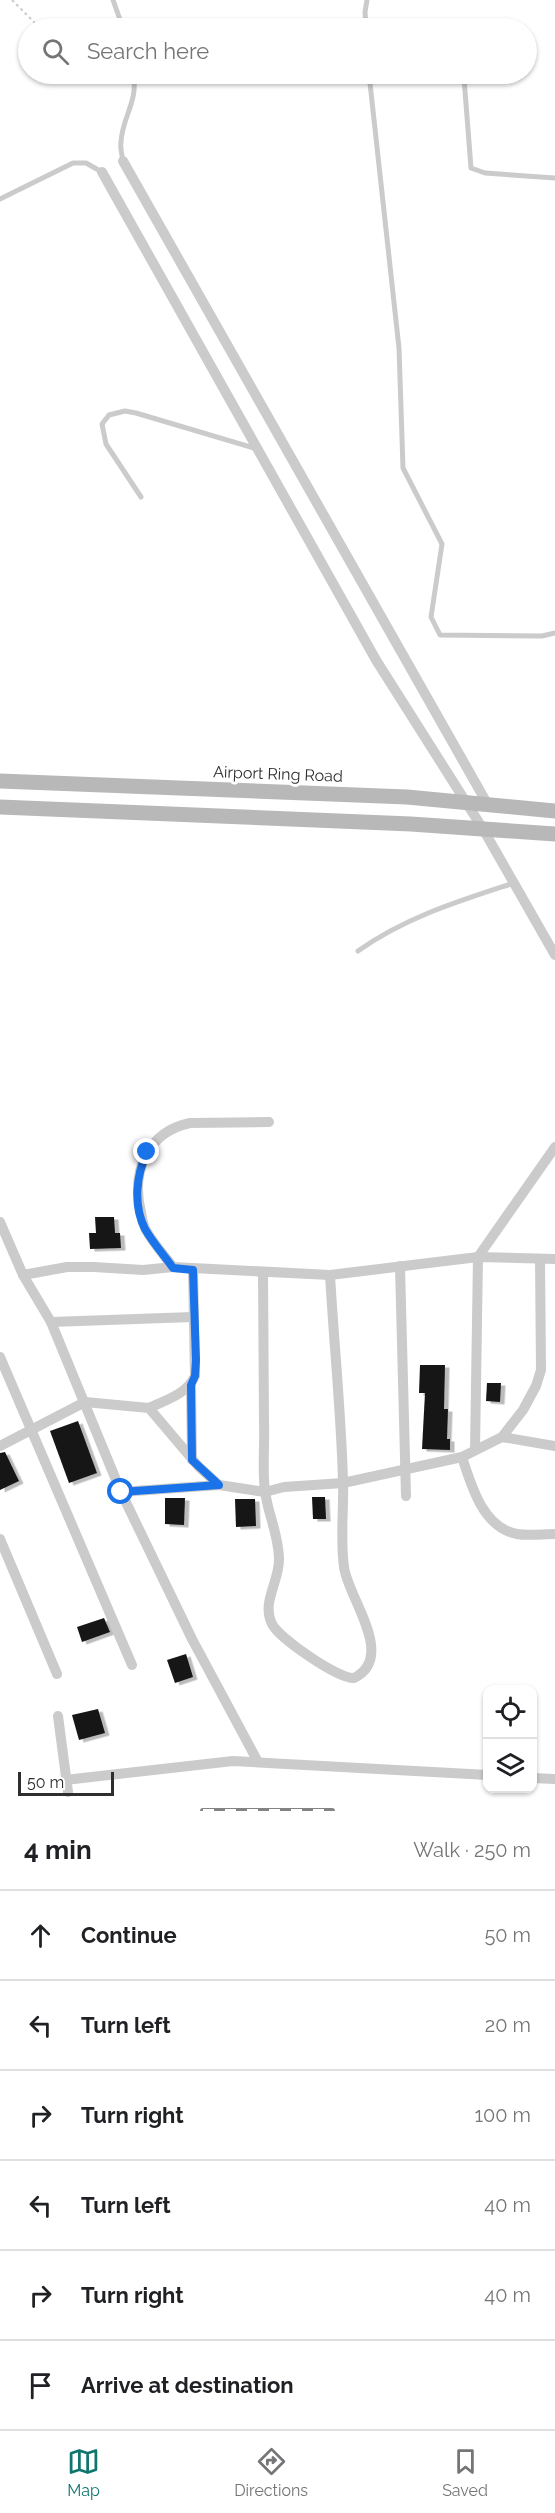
<!DOCTYPE html>
<meta charset="utf-8">
<style>
body{margin:0;font-family:Raleway,sans-serif;background:#f6f6f6;color:#202124}
.controls{position:absolute;right:18px;bottom:18px;display:grid;overflow:hidden;border-radius:12px;box-shadow:0 2px 4px #0004}
.controls button{width:54px;height:54px;display:grid;place-items:center;padding:0;border:0;border-bottom:2px solid #e0e0e0;background:#fff;color:#202124;font:30px sans-serif}
.scale{position:absolute;left:18px;bottom:15px;width:96px;box-sizing:border-box;padding-left:6px;border:3px solid #2e2e2e;border-top:0;font-size:16px;line-height:21px;white-space:nowrap;color:#2e2e2e;-webkit-text-stroke:4px #fff;paint-order:stroke}
.stop{position:absolute;width:18px;height:18px;margin:-14px;border:4px solid #1a73e8;border-radius:50%;background:#fff}
.stop.end{background:#1a73e8;border-color:#fff;box-shadow:0 2px 6px #0008}
.list{margin:0;padding:0;list-style:none}
h2{display:flex;justify-content:space-between;align-items:center;height:78px;margin:0;padding:0 24px;font-size:26px}
h2 small{font-size:20px;font-weight:400;color:#757577}
.list li{display:grid;grid-template-columns:39px 1fr auto;gap:18px;align-items:center;box-sizing:border-box;height:90px;padding:0 24px;border-top:2px solid #e0e0e0}
.list b{display:block;font-size:22px;white-space:nowrap}
.list em{font-size:20px;font-style:normal;color:#757577}
.icon{flex:none;width:33px;height:33px;fill:none;stroke:currentColor;stroke-width:2;stroke-linecap:round;stroke-linejoin:round}
.map{position:relative;flex:none;width:555px;height:1811px;overflow:hidden}
.search{position:absolute;background:#fff;box-shadow:0 2px 4px #0004;left:18px;right:18px;top:18px;height:66px;display:flex;align-items:center;gap:15px;box-sizing:border-box;padding:0 21px;border-radius:33px;color:#757577;font-size:22px}
.sheet{height:618px;background:#fff}
nav{display:flex;justify-content:space-around;align-items:center;box-sizing:border-box;height:84px;border-top:2px solid #e0e0e0;background:#fff;font-size:16px;color:#757577}
nav a{display:grid;justify-items:center;gap:3px}
nav .on{color:#0f766e}
.map>svg:first-child{display:block}
.building{fill:#151515;filter:url(#shadow)}
.lines{fill:none;stroke-linecap:round;stroke-linejoin:round}
.path{stroke:#cbcbcb;stroke-width:2;stroke-dasharray:3 3;stroke-linecap:butt}
.service{stroke:#cbcbcb;stroke-width:5}
.minor{stroke:#cbcbcb;stroke-width:10}
.secondary{stroke:#b8b8b8;stroke-width:15}
.rail-casing{stroke:#838383;stroke-width:6}
.rail{stroke:#fff;stroke-width:4;stroke-dasharray:11;stroke-linecap:butt}
.route{stroke:#1a73e8;stroke-width:8}
.labels{text-anchor:middle;dominant-baseline:central;stroke-width:6;stroke-linejoin:round;paint-order:stroke}
.street-label{font-size:16px;fill:#2e2e2e;stroke:#fff}
</style>
<div class="map">
<svg width="555" height="1811" viewBox="0 0 555 1811">
<defs>
<filter id="shadow"><feDropShadow dx="4.5" dy="2.5" stdDeviation="0" flood-color="#0004"/></filter>
</defs>
<rect width="100%" height="100%" fill="#fff"/>
<!-- building -->
<g class="building">
<polygon points="95,1217 114,1217 115,1233 120,1233 121,1248 90,1249 89,1233 96,1233"/>
<polygon points="420,1365 445,1365 444,1409 448,1409 447,1439 450,1439 450,1450 422,1449 425,1393 419,1393"/>
<polygon points="487,1383 501,1383 500,1402 486,1401"/>
<polygon points="78,1421 97,1473 69,1483 50,1431"/>
<polygon points="5,1452 19,1481 0,1490 0,1453"/>
<polygon points="312,1497 325,1497 326,1519 313,1519"/>
<polygon points="165,1498 185,1498 184,1525 165,1524"/>
<polygon points="235,1499 255,1499 256,1526 236,1527"/>
<polygon points="104,1618 110,1632 82,1642 77,1627"/>
<polygon points="186,1654 193,1677 175,1683 167,1660"/>
<polygon points="98,1709 105,1733 79,1740 72,1715"/>
</g>
<g class="lines">
<!-- path -->
<polyline class="path" points="12,0 40,28"/>
<!-- service -->
<g class="service">
<polyline points="113,0 123,28"/>
<polyline points="366,28 365,12 367,0"/>
<polyline points="369,74 399,348 403,468 442,544 431,617 440,635 542,636 555,633"/>
<polyline points="464,78 471,168 485,173 555,178"/>
<path d="M123,161C122,155 120,148 121,142C122,117 139,101 133,74"/>
<polyline points="0,199 73,163 86,163 102,172"/>
<polyline points="141,497 106,444 102,424 109,415 125,411 136,413 257,449"/>
<path d="M358,951C406,917 459,901 514,883"/>
</g>
<!-- minor -->
<g class="minor">
<polyline points="123,161 488,805"/>
<polyline points="102,172 376,660 483,829 555,955"/>
<polyline points="0,1222 23,1275 51,1322 121,1492 192,1639 258,1762"/>
<polyline points="400,1266 406,1496"/>
<path d="M173,1267C164,1255 153,1243 146,1230C143,1225 142,1218 141,1212C131,1172 147,1132 190,1123L269,1122"/>
<path d="M263,1272C263,1322 264,1372 264,1423C265,1445 262,1469 265,1491C268,1515 278,1532 279,1558C280,1581 261,1602 272,1624C279,1638 338,1679 354,1678C397,1657 347,1596 344,1567C340,1538 344,1510 343,1480C341,1412 334,1344 330,1275"/>
<polyline points="23,1275 67,1267 94,1267 143,1270 173,1267 330,1275 478,1257 555,1259"/>
<polyline points="51,1322 193,1317"/>
<polyline points="0,1357 132,1665"/>
<polyline points="191,1385 192,1460"/>
<path d="M149,1408C166,1400 187,1394 195,1376L193,1270"/>
<polyline points="502,1437 555,1446"/>
<polyline points="0,1446 85,1402 149,1408 199,1467 219,1485"/>
<polyline points="475,1450 478,1257 555,1147"/>
<path d="M462,1457C471,1485 483,1528 517,1534C529,1536 543,1534 555,1534"/>
<polyline points="121,1492 219,1485 265,1492 284,1487 343,1483 462,1457 502,1437 523,1410 536,1386 541,1370 540,1259"/>
<polyline points="0,1539 57,1674"/>
<polyline points="58,1716 68,1792"/>
<polyline points="532,1778 555,1779"/>
<polyline points="65,1780 233,1761 488,1775"/>
</g>
<!-- secondary -->
<g class="secondary">
<polyline points="0,781 407,797 555,811"/>
<polyline points="0,807 411,824 555,834"/>
</g>
<defs>
<polyline id="rail" points="203,1811 332,1811"/>
</defs>
<!-- rail casing -->
<use href="#rail" class="rail-casing"/>
<!-- rail -->
<use href="#rail" class="rail"/>
</g>
<g class="lines">
<!-- route -->
<path class="route" d="M121,1492L219,1485L192,1460L191,1385L195,1376L196,1360L193,1270L173,1268C164,1255 153,1243 145,1229C133,1205 136,1176 147,1152"/>
</g>
<g class="labels">
<!-- street labels -->
<g class="street-label">
<text transform="translate(278 774) rotate(2)">Airport Ring Road</text>
</g>
</g>
</svg>
<div class="controls">
<button><svg class="icon" aria-label="locate" viewBox="0 0 24 24"><circle cx="12" cy="12" r="6"/><path d="M12 2v4M12 18v4M2 12h4M18 12h4"/></svg></button>
<button><svg class="icon" aria-label="layers" viewBox="0 0 24 24"><path d="M12 4l9 5-9 5-9-5zM3 14l9 5 9-5"/></svg></button>
</div>
<div class="scale">50 m</div>
<div class="stop" style="left:121px;top:1492px"></div>
<div class="stop end" style="left:147px;top:1152px"></div>
<div class="search"><svg class="icon" aria-label="search" viewBox="0 0 24 24"><circle cx="10" cy="10" r="6"/><path d="M15 15l6 6"/></svg>Search here</div>
</div>
<section class="sheet">
<h2>4 min<small>Walk · 250 m</small></h2>
<ul class="list">
<li><svg class="icon" aria-label="ahead" viewBox="0 0 24 24"><path d="M12 20V5M6 11l6-6 6 6"/></svg><div><b>Continue</b></div><em>50 m</em></li>
<li><svg class="icon" aria-label="left" viewBox="0 0 24 24"><path d="M17 20v-9H6M10 6l-5 5 5 5"/></svg><div><b>Turn left</b></div><em>20 m</em></li>
<li><svg class="icon" aria-label="right" viewBox="0 0 24 24"><path d="M7 20v-9h11M14 6l5 5-5 5"/></svg><div><b>Turn right</b></div><em>100 m</em></li>
<li><svg class="icon" aria-label="left" viewBox="0 0 24 24"><path d="M17 20v-9H6M10 6l-5 5 5 5"/></svg><div><b>Turn left</b></div><em>40 m</em></li>
<li><svg class="icon" aria-label="right" viewBox="0 0 24 24"><path d="M7 20v-9h11M14 6l5 5-5 5"/></svg><div><b>Turn right</b></div><em>40 m</em></li>
<li><svg class="icon" aria-label="arrive" viewBox="0 0 24 24"><path d="M6 21V4h12l-3 4 3 4H6"/></svg><div><b>Arrive at destination</b></div></li>
</ul>
</section>
<nav>
<a class="on"><svg class="icon" aria-label="map" viewBox="0 0 24 24"><path d="M3 6l6-2 6 2 6-2v14l-6 2-6-2-6 2zM9 4v14M15 6v14"/></svg>Map</a>
<a><svg class="icon" aria-label="directions" viewBox="0 0 24 24"><path d="M12 3l9 9-9 9-9-9zM9 14v-3h6M13 9l2 2-2 2"/></svg>Directions</a>
<a><svg class="icon" aria-label="saved" viewBox="0 0 24 24"><path d="M7 4h10v16l-5-4-5 4z"/></svg>Saved</a>
</nav>
